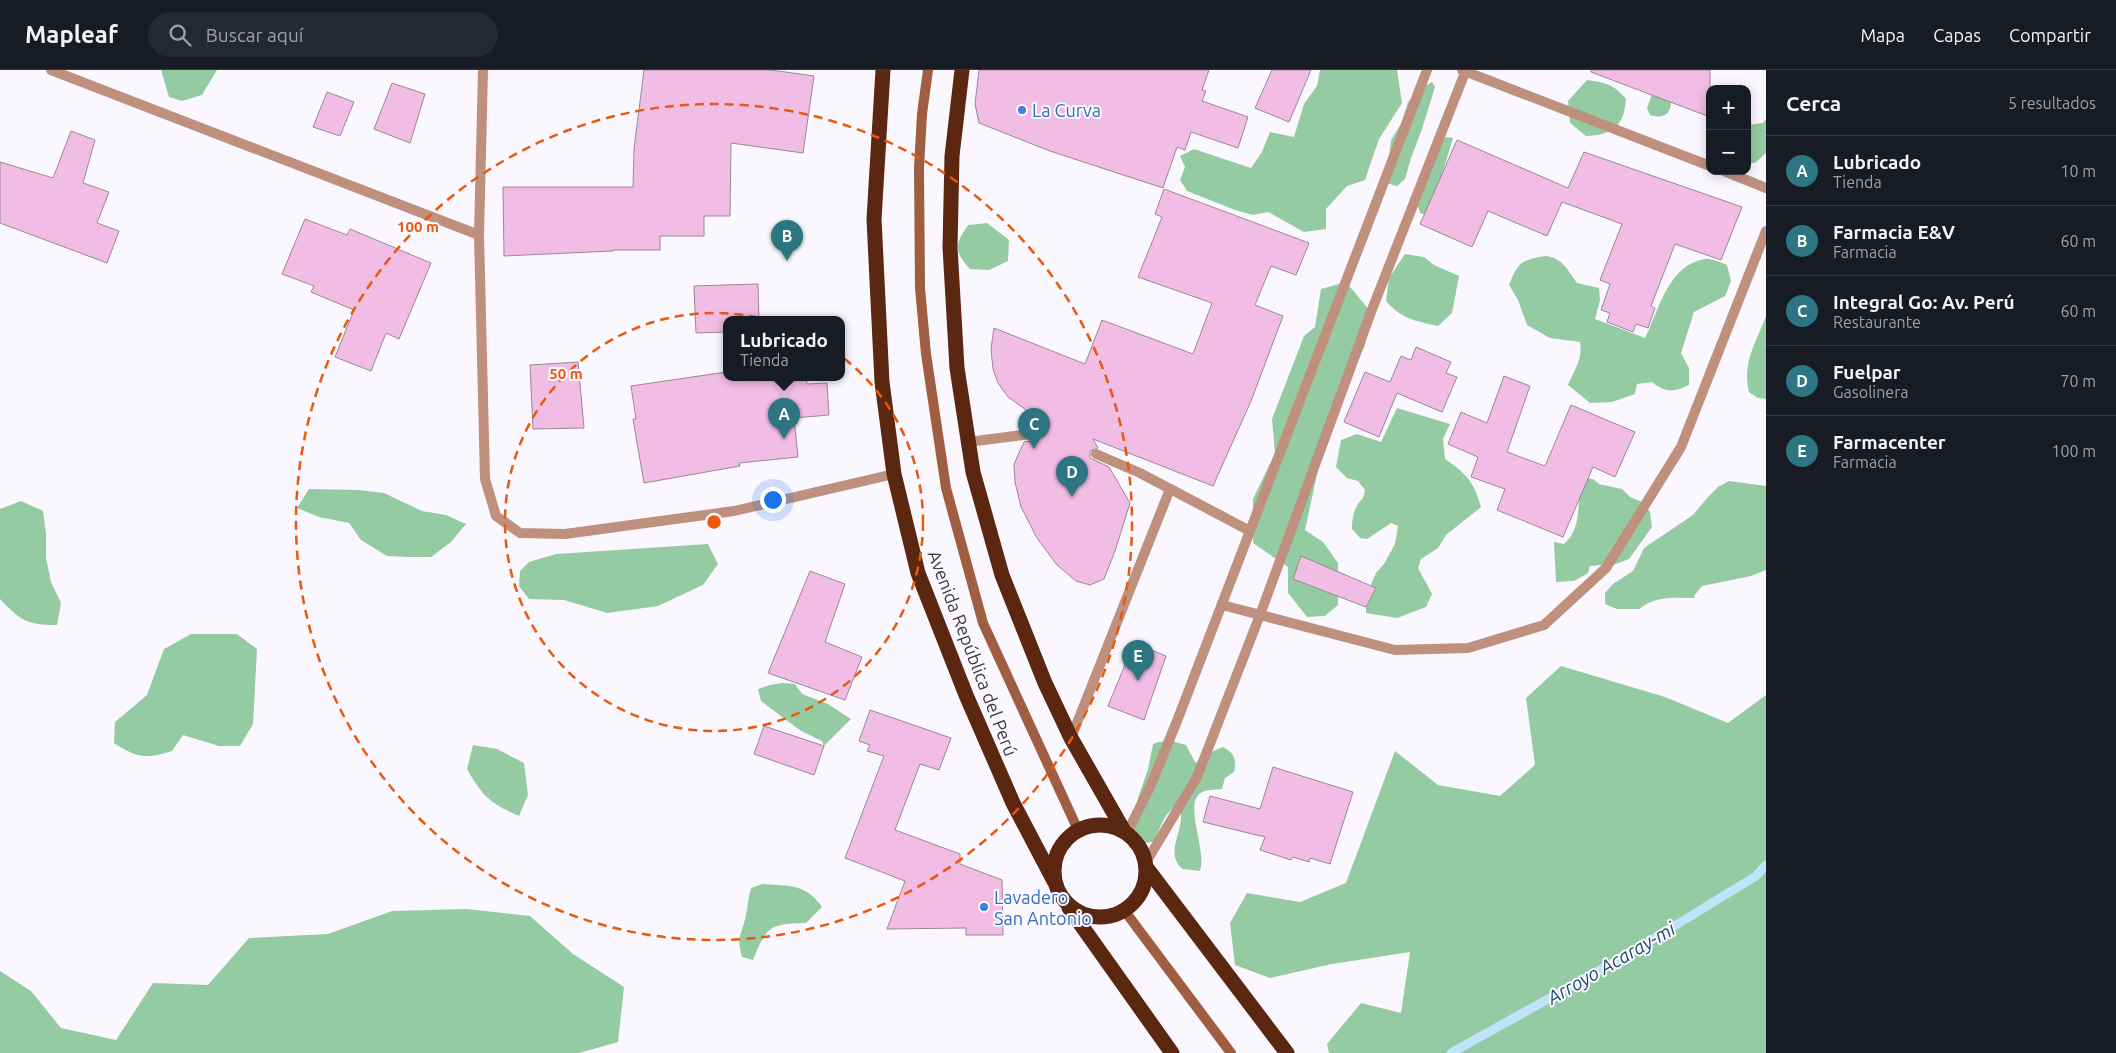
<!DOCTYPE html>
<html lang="es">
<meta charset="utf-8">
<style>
body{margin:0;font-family:Ubuntu,sans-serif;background:#242831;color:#f1f3f6}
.controls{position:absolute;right:15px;top:15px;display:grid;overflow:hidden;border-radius:10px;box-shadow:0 2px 12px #0003}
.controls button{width:45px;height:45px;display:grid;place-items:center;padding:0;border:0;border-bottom:1px solid #363941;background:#171b24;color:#f1f3f6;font:25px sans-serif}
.you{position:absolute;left:772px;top:429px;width:18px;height:18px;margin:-12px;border:4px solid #fff;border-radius:50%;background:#1a73e8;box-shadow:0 0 0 8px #1a73e833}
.badge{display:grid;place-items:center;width:32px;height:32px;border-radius:50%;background:#2d7580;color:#fff;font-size:16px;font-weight:700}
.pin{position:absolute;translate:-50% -41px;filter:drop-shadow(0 1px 2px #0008)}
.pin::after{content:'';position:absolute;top:26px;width:18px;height:15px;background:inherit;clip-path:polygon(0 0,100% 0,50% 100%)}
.popup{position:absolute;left:723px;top:246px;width:122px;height:65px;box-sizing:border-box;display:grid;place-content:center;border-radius:10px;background:#171b24;filter:drop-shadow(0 1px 4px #0005);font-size:16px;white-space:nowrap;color:#9ea1a6}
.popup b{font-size:19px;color:#f1f3f6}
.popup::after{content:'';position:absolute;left:50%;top:100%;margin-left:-10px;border:10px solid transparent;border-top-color:#171b24}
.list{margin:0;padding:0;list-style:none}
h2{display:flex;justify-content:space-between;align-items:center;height:65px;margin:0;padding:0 20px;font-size:21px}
h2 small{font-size:16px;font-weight:400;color:#9ea1a6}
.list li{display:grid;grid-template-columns:32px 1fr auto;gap:15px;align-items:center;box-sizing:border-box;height:70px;padding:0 20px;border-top:1px solid #363941}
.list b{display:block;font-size:19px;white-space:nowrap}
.list p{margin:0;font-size:16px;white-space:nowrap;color:#9ea1a6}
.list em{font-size:16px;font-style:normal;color:#9ea1a6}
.icon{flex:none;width:28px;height:28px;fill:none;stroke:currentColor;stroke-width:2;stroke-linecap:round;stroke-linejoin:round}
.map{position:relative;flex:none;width:1766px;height:983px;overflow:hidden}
header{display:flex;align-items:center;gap:30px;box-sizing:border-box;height:70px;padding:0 25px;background:#171b24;border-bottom:1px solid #363941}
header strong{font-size:24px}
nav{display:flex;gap:28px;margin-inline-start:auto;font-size:18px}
.search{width:350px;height:45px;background:#242831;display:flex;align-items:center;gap:12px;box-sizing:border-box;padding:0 18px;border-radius:28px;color:#9ea1a6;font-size:19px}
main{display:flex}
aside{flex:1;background:#171b24}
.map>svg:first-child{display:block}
.forest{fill:#95cba2}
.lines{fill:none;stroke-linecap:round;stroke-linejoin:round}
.stream{stroke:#bfe3f9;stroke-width:9}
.building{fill:#f2bde5;stroke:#988994}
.lane{stroke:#bf907e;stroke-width:10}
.street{stroke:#bf907e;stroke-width:10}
.secondary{stroke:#9f5d42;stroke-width:10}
.highway{stroke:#5b2710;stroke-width:15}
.ring{fill:none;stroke:#e8590c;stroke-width:2.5;stroke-dasharray:9 6}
.shop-dot{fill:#3f7fe0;stroke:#faf7fe;stroke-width:2}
.labels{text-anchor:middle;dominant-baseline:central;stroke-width:4;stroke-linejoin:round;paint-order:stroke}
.shop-label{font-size:18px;fill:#366cbe;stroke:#faf7fe;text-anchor:start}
.street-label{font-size:18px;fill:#3d3a41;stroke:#faf7fe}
.water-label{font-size:19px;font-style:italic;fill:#1b4b64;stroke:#faf7fe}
.centre{fill:#e8590c;stroke:#faf7fe;stroke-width:2.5}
.ring-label{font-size:15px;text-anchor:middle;font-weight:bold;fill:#e8590c;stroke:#faf7fe;stroke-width:4;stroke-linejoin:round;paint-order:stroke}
</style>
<header>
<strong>Mapleaf</strong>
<div class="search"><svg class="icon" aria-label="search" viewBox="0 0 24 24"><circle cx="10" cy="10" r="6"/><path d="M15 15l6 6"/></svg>Buscar aquí</div>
<nav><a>Mapa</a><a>Capas</a><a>Compartir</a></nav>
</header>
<main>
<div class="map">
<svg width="1766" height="983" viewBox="0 0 1766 983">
<rect width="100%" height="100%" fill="#faf7fe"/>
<!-- forest -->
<g class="forest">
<polygon points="161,0 217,0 202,25 182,31 169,27"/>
<polygon points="1320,0 1397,0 1402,33 1379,69 1365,110 1347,116 1326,139 1326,159 1304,162 1268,142 1253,145 1235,140 1187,121 1180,110 1185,97 1180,86 1194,79 1251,98 1262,82 1270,62 1294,67 1304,34 1317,16"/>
<path d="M1587,10C1607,13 1613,14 1626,29C1624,56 1613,65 1586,66L1570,53L1568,31Z"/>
<polygon points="1432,12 1435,17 1422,59 1411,88 1405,109 1397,116 1386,113 1391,70 1401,54 1408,32 1421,18"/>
<path d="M1654,19L1671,31C1671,45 1663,49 1650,45L1647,38Z"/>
<polygon points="1766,49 1766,83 1755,93 1747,93 1747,55 1763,53"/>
<polygon points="1446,67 1453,68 1437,121 1426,145 1420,143 1417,133 1441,72"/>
<path d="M987,153L1009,170L1008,191L989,200L970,199C954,181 954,176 968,155Z"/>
<path d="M1405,184L1424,187L1434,195L1459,206L1452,243L1438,256C1416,251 1401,249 1386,231L1389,208Z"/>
<path d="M1546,186C1562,188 1568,200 1577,213L1599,218L1600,230L1595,249L1645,268C1659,240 1668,195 1705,189C1712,188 1721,193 1727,195L1731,211L1725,226L1694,242L1681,283L1689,298V315C1674,323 1664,322 1652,312L1637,314L1635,324L1612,332L1590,333L1568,315C1574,300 1583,290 1580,272L1550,268L1527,255L1518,230L1509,215C1518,192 1521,190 1546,186Z"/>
<polygon points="1346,212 1371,242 1365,275 1343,326 1319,395 1305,460 1323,472 1338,493 1338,535 1325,546 1307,547 1288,523 1288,497 1253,473 1253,429 1275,383 1272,349 1304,266 1315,257 1321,219"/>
<path d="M1766,246V329L1758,328L1749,322C1742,292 1756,273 1766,246Z"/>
<path d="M1397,338L1450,354L1443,369L1445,389C1467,404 1474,412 1481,437L1446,465L1438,478L1421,489L1418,498L1432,524L1426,537L1397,548L1366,543V526L1376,503L1384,494L1395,474L1398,456L1391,453L1367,469L1360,468L1352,459C1352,446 1354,437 1363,428L1365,420L1358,411L1347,408L1336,397L1341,370L1357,364L1381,372Z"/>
<path d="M1570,407L1593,409L1599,414L1622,419L1630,427L1642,432L1650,442L1652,457L1629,489L1616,494L1590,496L1588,503L1574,511L1556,512L1554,472L1564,474C1577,463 1578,447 1579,431L1541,417Z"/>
<path d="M1729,411L1766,416V500L1751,506L1702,516L1694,526L1695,528C1675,528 1656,525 1639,539H1617L1605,534V523L1613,514L1633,501L1644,478L1693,445L1708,427L1718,417Z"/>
<polygon points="309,419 359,420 384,423 422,441 446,445 466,454 451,472 431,487 408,487 387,486 361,470 349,453 319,447 297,438"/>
<path d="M21,431L43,441L46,464V488L51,512L61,533L57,555C27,555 21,551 0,529V439Z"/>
<polygon points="708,474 718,494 703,515 658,536 607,543 564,530 529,529 519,516 520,501 529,492 556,484"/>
<path d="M191,564H237L257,579L253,654L240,676H219L183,665L172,681C145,689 137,688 114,673L115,652L147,625L164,579Z"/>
<polygon points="1561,596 1665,627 1728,653 1766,625 1766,983 1329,983 1327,974 1361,933 1401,943 1410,882 1332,894 1270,908 1235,895 1230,853 1247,823 1300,832 1346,813 1395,681 1438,715 1500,726 1535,695 1526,628"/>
<polygon points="782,613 795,614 802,624 828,634 851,649 824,676 822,671 801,661 761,631 758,619 770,615"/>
<path d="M1172,671L1186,675L1195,692L1201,694L1211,682L1223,677C1234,683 1237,689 1234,702L1225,708L1222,719C1214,720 1205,719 1199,724C1185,738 1207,781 1200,801L1183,799C1161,782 1190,755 1178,735C1163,743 1161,758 1154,771C1142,776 1137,772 1131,760L1138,728L1148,699L1153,674L1158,672Z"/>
<path d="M473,675L497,679L524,693L528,725L519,746C491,734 482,726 467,699Z"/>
<path d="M762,814C787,816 806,813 822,837L806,853C769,854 767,856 753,890L742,887C736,866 742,865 746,845C748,836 748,827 751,818Z"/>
<polygon points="467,839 530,846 573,884 624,917 618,972 579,983 0,983 0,901 31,921 61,958 116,970 153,913 208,915 249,868 328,864 392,841"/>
</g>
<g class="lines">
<!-- stream -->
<polyline class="stream" points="1451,983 1627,885 1756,806 1766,795"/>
</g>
<!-- building -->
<g class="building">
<polygon points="644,0 771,0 814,6 803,83 731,73 730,146 704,146 704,166 660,166 660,180 613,180 613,181 504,186 503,117 633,117 634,79"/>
<polygon points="979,0 1209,0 1202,20 1206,21 1202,31 1248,47 1238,78 1191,62 1185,80 1177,77 1163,118 1050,81 979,53 975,34"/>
<polygon points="1272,0 1311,0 1289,52 1255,38"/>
<polygon points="1591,0 1710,0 1710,47 1591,2"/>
<polygon points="392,13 425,24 410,73 374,59"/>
<polygon points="327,22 354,32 340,66 313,57"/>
<polygon points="71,61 95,70 83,113 109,122 97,153 119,161 107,193 0,153 0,92 53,108"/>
<polygon points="1457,70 1568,118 1584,82 1742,137 1721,190 1675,174 1651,236 1655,238 1648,258 1636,254 1633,262 1607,252 1610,243 1601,240 1610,214 1600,210 1622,154 1562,132 1547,166 1488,141 1472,177 1420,154"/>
<polygon points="1164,119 1309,173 1296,205 1271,196 1255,235 1283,246 1251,331 1213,416 1093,369 1098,378 1090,381 1090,388 1109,397 1130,433 1115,481 1104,509 1090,515 1076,511 1057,495 1037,468 1021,437 1015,412 1014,394 1024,372 1032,371 1037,367 1037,360 1031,357 1036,347 1008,327 998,313 993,299 991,279 994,258 1085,294 1102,250 1193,284 1212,233 1138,207 1162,147 1155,144"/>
<polygon points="305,149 347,165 350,159 431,193 399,269 386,263 371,301 335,287 354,240 311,222 314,216 282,204"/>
<polygon points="758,214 759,250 726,250 726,262 696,263 694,216"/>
<polygon points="1416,277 1451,292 1446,303 1457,307 1442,342 1397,323 1379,367 1344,352 1365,302 1390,312 1401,286 1411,290"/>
<polygon points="578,292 584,358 533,359 530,295"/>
<polygon points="726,302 726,308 806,308 807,314 827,313 829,345 794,348 798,387 739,393 740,396 644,413 633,349 636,349 631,316"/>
<polygon points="1504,306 1530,316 1507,382 1545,396 1571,335 1635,362 1615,407 1593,397 1563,467 1497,440 1505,419 1471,407 1478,387 1448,374 1461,342 1487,353"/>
<polygon points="1301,486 1376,518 1366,537 1293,509"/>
<polygon points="810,501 845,514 825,572 862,587 845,630 768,603"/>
<polygon points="1134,573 1166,586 1144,650 1108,636"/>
<polygon points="870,640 951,668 939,700 920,694 895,760 960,784 960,794 1002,810 1003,865 966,865 966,858 887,859 905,811 845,788 884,686 867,681 870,675 859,671"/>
<polygon points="764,656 824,676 814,705 754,684"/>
<polygon points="1273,697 1353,722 1330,794 1310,788 1309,792 1293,787 1291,790 1260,780 1265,767 1203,752 1210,726 1260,739"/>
</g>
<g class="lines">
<!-- lane -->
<g class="lane">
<polyline points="968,372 1031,364"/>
<polyline points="1096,384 1140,403 1250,461"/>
<polyline points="1071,668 1170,419"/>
</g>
<!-- street -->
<g class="street">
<polyline points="51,0 479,165"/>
<polyline points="483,0 479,165 485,409 496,446 520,463 565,464 734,441 894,404"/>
<polyline points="1462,0 1710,96"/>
<polyline points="1724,101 1766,118"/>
<polyline points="1222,535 1395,580 1468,578 1544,555 1606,498 1681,377 1766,161"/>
<polyline points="1127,763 1150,717 1177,651 1427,0"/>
<polyline points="1145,794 1197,707 1260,545 1371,242 1466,0"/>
</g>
<!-- secondary -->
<g class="secondary">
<polyline points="928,0 922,44 919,98 920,218 926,284 946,418 983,553 1078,760"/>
<polyline points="1124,840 1231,983"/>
</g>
<!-- highway -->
<g class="highway">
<polyline points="883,0 874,149 882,312 894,404 918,503 966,625 1013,733 1054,811"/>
<polyline points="962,0 952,86 950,177 957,298 973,402 1002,505 1045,613 1071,668 1124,761"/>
<circle cx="1100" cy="801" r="46"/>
<polyline points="1146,797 1287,983"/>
<polyline points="1069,838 1172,983"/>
</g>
</g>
<!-- distance rings -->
<g class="ring">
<circle cx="714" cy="452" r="209"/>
<circle cx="714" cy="452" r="418"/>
</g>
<!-- markers -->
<g class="shop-dot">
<circle cx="1022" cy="40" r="5"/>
<circle cx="984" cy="837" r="5"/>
</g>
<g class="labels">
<!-- shop labels -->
<g class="shop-label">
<text x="1032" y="40">La Curva</text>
<text x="994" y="827">Lavadero<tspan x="994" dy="21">San Antonio</tspan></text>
</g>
<!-- street labels -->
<g class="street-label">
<text transform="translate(973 583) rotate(69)">Avenida República del Perú</text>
</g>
<!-- water labels -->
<g class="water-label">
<text transform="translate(1611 893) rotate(-30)">Arroyo Acaray-mi</text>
</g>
</g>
<circle cx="714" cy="452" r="8" class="centre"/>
<g class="ring-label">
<text x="418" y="162">100 m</text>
<text x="566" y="309">50 m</text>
</g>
</svg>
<div class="controls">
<button>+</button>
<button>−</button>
</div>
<div class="you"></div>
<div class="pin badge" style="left:784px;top:369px">A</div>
<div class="popup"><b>Lubricado</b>Tienda</div>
<div class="pin badge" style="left:787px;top:191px">B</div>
<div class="pin badge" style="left:1034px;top:379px">C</div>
<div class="pin badge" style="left:1072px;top:427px">D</div>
<div class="pin badge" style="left:1138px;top:611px">E</div>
</div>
<aside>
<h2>Cerca<small>5 resultados</small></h2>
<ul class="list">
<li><span class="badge">A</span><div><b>Lubricado</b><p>Tienda</p></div><em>10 m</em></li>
<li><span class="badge">B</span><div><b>Farmacia E&amp;V</b><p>Farmacia</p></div><em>60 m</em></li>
<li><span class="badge">C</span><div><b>Integral Go: Av. Perú</b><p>Restaurante</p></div><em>60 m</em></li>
<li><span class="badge">D</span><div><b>Fuelpar</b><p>Gasolinera</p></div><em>70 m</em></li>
<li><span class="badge">E</span><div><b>Farmacenter</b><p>Farmacia</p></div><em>100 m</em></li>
</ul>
</aside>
</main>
